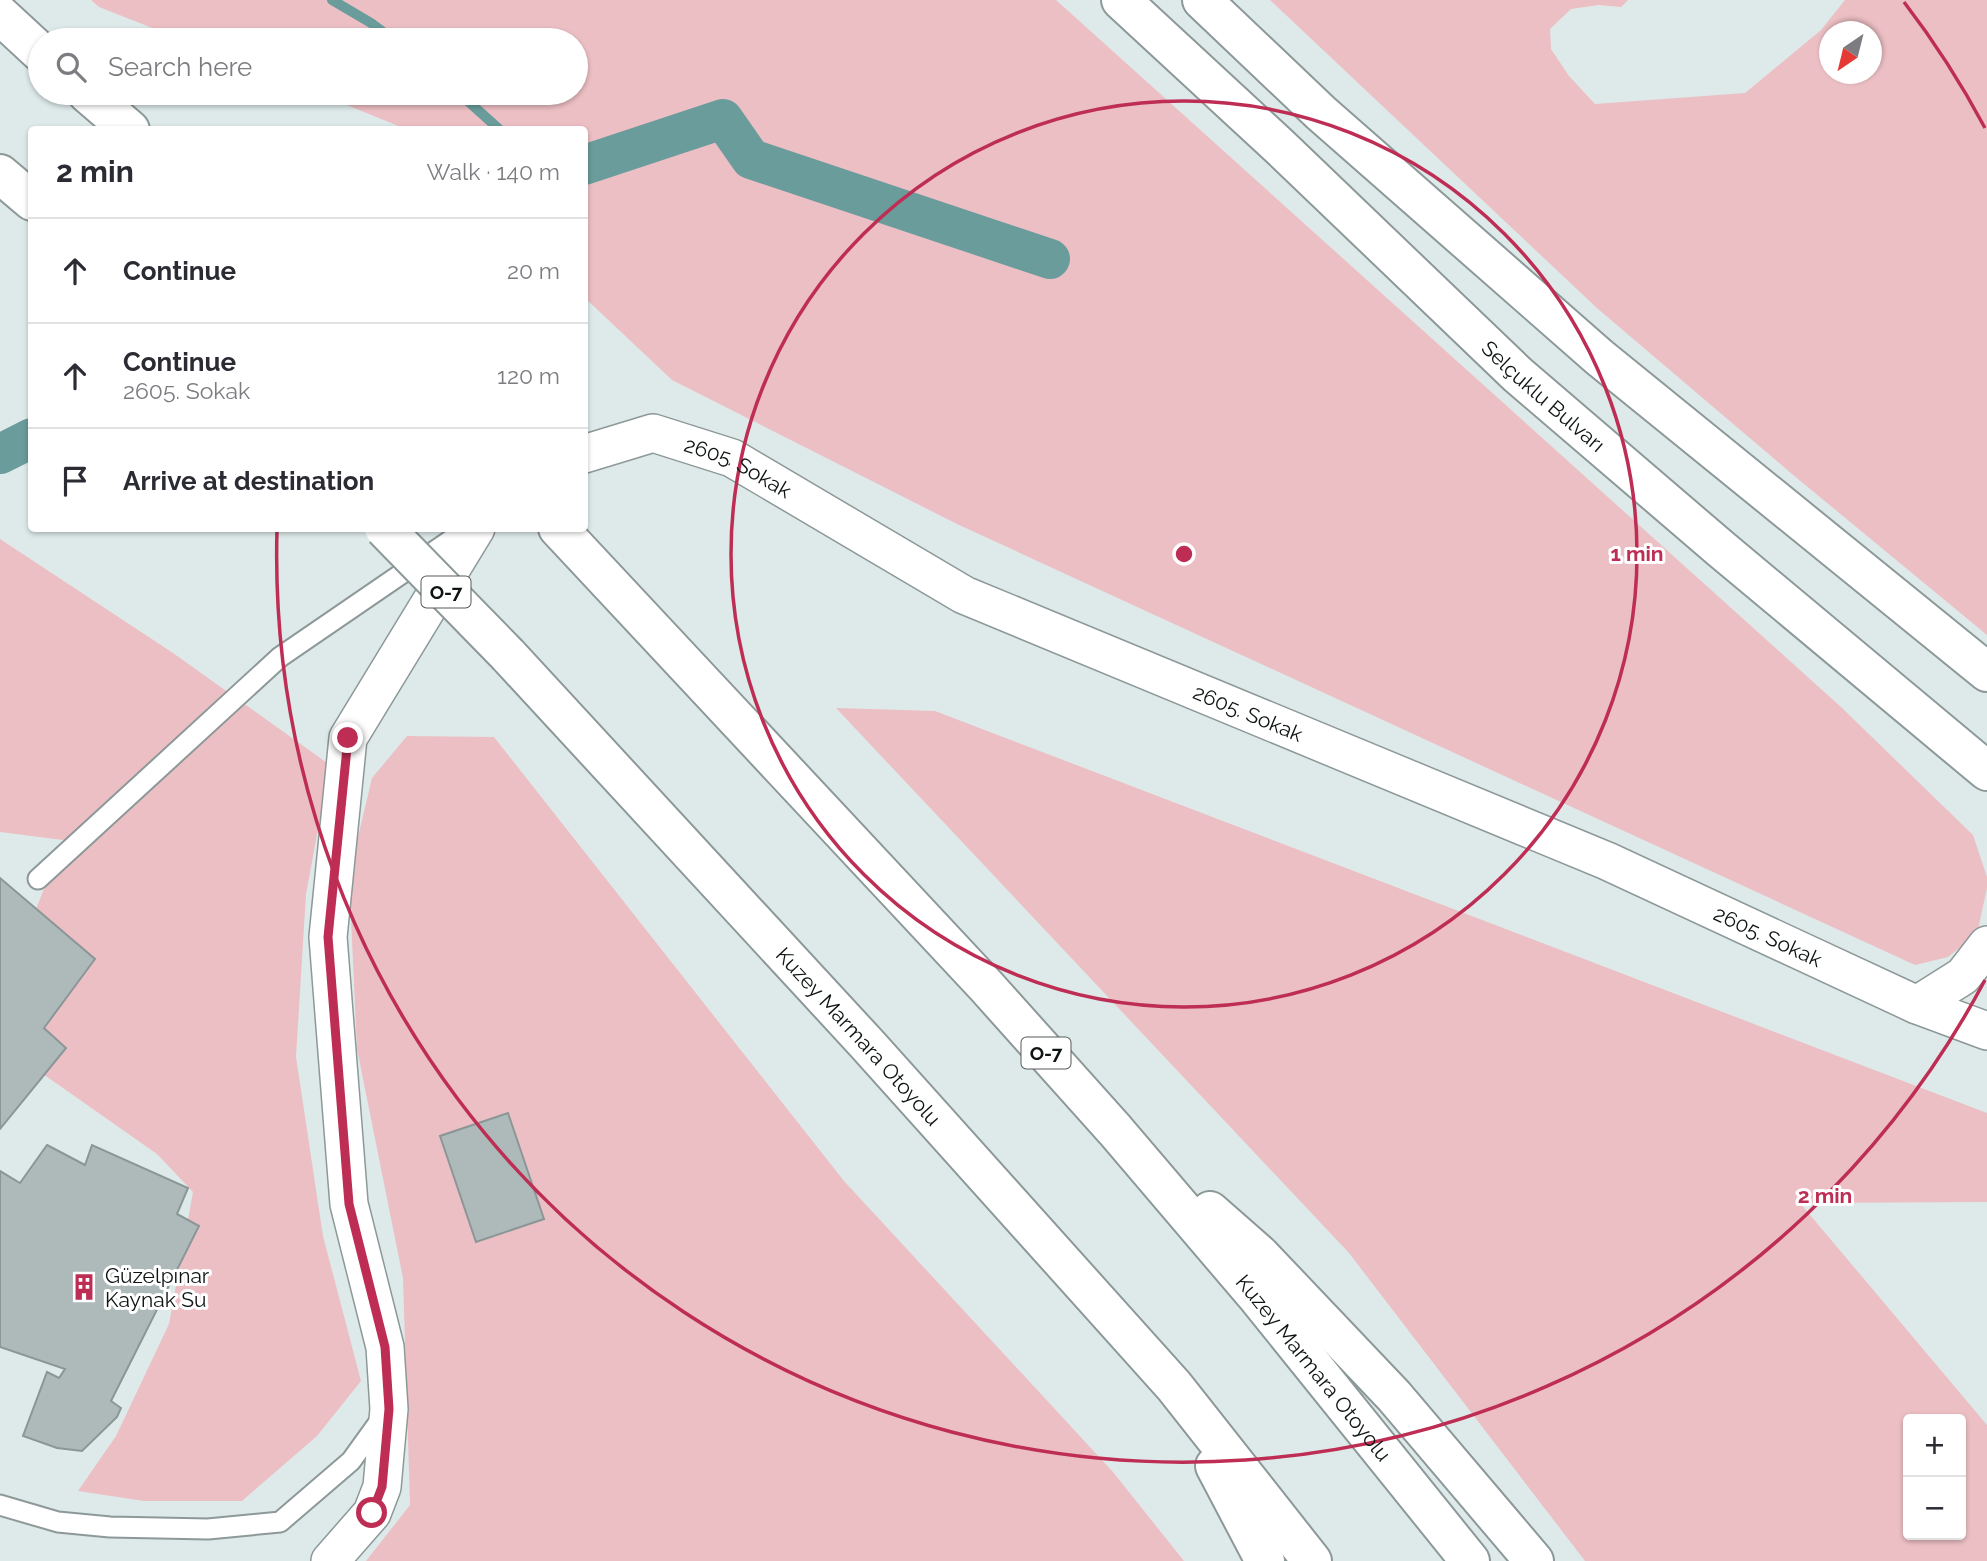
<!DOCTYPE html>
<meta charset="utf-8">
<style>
body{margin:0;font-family:Raleway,sans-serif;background:#f2f2f3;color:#2b2b33}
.controls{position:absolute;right:21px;bottom:21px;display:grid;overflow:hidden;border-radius:7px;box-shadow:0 2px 5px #0004}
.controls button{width:63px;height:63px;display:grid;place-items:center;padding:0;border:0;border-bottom:2px solid #e1e1e2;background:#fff;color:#2b2b33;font:35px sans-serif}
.compass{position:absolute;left:1819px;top:21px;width:63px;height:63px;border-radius:50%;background:#fff;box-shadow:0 2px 5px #0004;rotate:215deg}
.stop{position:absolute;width:21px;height:21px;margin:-16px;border:5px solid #be2e54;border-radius:50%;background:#fff}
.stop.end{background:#be2e54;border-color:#fff;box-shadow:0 2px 7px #0008}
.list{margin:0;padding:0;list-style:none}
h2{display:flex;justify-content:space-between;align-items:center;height:91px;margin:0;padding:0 28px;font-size:30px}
h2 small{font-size:23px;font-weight:400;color:#7c7c81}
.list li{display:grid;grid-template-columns:46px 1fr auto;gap:21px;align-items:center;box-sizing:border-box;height:105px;padding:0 28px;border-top:2px solid #e1e1e2}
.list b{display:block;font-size:26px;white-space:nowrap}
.list p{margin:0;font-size:23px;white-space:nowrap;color:#7c7c81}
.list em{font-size:23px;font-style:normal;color:#7c7c81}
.icon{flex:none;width:38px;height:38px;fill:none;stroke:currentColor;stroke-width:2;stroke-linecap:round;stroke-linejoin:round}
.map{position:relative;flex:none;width:1987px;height:1561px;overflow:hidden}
.search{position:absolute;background:#fff;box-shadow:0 2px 5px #0004;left:28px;top:28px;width:560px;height:77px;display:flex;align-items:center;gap:18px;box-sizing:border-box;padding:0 24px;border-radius:38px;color:#7c7c81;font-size:26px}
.panel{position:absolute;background:#fff;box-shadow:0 2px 5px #0004;left:28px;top:126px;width:560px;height:406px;border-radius:7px}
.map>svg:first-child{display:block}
.green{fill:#ecbfc4;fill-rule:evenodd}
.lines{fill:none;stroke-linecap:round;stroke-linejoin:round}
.stream{stroke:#6a9c9c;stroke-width:10}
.canal{stroke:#6a9c9c;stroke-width:40}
.building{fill:#adbab9;stroke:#8b9696;stroke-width:2}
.service-casing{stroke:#8d9898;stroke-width:23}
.minor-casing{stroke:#8d9898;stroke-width:40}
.primary-casing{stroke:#8d9898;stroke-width:42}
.motorway-casing{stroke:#8d9898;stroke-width:42}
.service{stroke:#fff;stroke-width:19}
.minor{stroke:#fff;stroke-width:37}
.primary{stroke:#fff;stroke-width:38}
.motorway{stroke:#fff;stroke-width:38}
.motorway-bridge-casing{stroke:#8d9898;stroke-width:42;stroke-linecap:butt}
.motorway-bridge{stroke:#fff;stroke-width:38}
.route{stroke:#be2e54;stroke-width:9}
.ring{fill:none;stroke:#be2e54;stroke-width:3.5}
.labels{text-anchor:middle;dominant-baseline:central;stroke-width:6;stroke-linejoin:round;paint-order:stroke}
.shield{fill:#fff;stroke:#565a5a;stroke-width:2}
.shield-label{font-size:19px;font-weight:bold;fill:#0e1313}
.street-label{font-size:21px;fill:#0e1313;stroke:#fff}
.poi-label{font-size:21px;fill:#0e1313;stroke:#fff;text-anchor:start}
.centre{fill:#be2e54;stroke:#fff;stroke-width:3.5}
.ring-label{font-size:21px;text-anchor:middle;font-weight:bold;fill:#be2e54;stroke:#fff;stroke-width:6;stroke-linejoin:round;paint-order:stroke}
</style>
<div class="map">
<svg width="1987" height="1561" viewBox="0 0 1987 1561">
<rect width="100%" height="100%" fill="#deeaea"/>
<!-- green -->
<g class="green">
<polygon points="91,0 1056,0 1841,707 1973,835 1987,877 1987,888 1977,934 1948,957 1915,965 957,524 672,380 585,298 584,130 406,129 317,93 576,93 576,40 183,40 99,7"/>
<path d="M1270,0H1628L1621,7L1599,5L1571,9L1550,29L1551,49L1569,76L1595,104L1745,93L1821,30L1845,0H1987V635L1792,474L1598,309ZM1829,32H1871V74H1829Z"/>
<polygon points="0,539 173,653 330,765 306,894 296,1057 323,1236 361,1381 317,1436 242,1501 144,1501 78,1491 116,1436 169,1324 193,1192 157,1154 23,1060 29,927 63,840 0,832"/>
<path d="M836,708L935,711L1987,1113V1202L1800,1203L1987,1425V1561H1585L1349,1253ZM1961,1419V1535H1908V1419Z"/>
<polygon points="407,736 494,737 844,1181 1113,1472 1184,1561 366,1561 410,1505 403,1278 357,1049 349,875 372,778"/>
</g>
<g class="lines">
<!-- stream -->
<g class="stream">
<polyline points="332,0 371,23 394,40"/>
<polyline points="459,93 500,130"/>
</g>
<!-- canal -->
<g class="canal">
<polyline points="584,165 723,119 751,159 1050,259"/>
<polyline points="0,454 32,438"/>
</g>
</g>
<!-- building -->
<g class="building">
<polygon points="0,878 95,959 44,1028 66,1048 0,1129"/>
<polygon points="508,1113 544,1219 476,1242 440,1136"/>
<polygon points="47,1145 85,1165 92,1145 188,1188 177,1214 199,1226 111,1401 121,1408 117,1417 82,1451 57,1448 23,1436 47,1372 59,1378 65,1369 0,1347 0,1171 20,1183"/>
</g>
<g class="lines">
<defs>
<g id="service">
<polyline points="38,879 280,657 464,531"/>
<polyline points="0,1505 58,1522 110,1527 208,1529 280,1522 351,1461 382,1418"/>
</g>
<g id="minor">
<path id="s1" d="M584,454L653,433L732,458L964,595L1607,861L1917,1005L1987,1031"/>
<polyline points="1917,1005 1963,976 1987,945"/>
<polyline points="330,1561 372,1513 382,1487 389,1409 385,1347 349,1204 328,937 348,738 476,528"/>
</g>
<g id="primary">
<path id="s2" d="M1121,0L1279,146L1518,375L1721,549L1987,771"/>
<polyline points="1202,0 1321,113 1599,357 1987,672"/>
</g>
<g id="motorway">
<polyline points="0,15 40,52"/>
<polyline points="87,93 130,130"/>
<polyline points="0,174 32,201"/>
<path id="s3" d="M558,528L986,986L1115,1130L1259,1299L1470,1561"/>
<path id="s4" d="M508,655L867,1044L1174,1386L1312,1561"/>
<polyline points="1210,1211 1260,1255 1394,1396 1534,1561"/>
<polyline points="1215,1466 1265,1561"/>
</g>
</defs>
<!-- service casing -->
<use href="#service" class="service-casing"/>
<!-- minor casing -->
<use href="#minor" class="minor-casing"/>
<!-- primary casing -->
<use href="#primary" class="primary-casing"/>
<!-- motorway casing -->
<use href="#motorway" class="motorway-casing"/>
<!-- service -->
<use href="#service" class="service"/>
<!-- minor -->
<use href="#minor" class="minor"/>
<!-- primary -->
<use href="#primary" class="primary"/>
<!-- motorway -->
<use href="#motorway" class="motorway"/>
<defs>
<polyline id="motorway-bridge" points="384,528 508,655"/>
</defs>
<!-- motorway-bridge casing -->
<use href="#motorway-bridge" class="motorway-bridge-casing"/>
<!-- motorway-bridge -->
<use href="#motorway-bridge" class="motorway-bridge"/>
</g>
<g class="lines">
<!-- route -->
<polyline class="route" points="348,738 328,937 349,1204 385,1347 389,1409 382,1487 372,1513"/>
</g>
<!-- distance rings -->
<g class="ring">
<circle cx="1184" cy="554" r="453"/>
<path d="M1985 980A907 907 0 0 1 277 530M1904 2A907 907 0 0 1 1985 128"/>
</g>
<!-- icons -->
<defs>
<symbol id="building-bare" viewBox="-9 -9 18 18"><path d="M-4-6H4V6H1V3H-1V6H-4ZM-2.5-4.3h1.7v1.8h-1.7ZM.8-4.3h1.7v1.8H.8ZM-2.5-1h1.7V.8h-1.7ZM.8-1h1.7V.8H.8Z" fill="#be2e54" stroke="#fff" stroke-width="2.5" paint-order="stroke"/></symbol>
</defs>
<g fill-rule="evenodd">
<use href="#building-bare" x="65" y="1268" width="38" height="38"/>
</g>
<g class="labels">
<!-- shield labels -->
<g class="shield">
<rect x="421.5" y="576.5" width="49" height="31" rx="5"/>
<rect x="1021.5" y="1037.5" width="49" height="31" rx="5"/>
</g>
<g class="shield-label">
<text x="446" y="592">O-7</text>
<text x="1046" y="1053">O-7</text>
</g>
<!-- street labels -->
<g class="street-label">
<text stroke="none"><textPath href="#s2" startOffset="579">Selçuklu Bulvarı</textPath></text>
<text stroke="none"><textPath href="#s1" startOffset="164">2605. Sokak</textPath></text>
<text stroke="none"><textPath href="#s1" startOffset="732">2605. Sokak</textPath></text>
<text stroke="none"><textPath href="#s1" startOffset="1298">2605. Sokak</textPath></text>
<text stroke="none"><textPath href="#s4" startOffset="518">Kuzey Marmara Otoyolu</textPath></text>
<text stroke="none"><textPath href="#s3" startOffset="1130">Kuzey Marmara Otoyolu</textPath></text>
</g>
<!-- poi labels -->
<g class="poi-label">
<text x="105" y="1275">Güzelpınar<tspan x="105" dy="24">Kaynak Su</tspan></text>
</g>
</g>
<circle cx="1184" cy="554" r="10" class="centre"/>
<g class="ring-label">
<text x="1637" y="561">1 min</text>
<text x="1825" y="1203">2 min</text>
</g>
</svg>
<div class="controls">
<button>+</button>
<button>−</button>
</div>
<svg class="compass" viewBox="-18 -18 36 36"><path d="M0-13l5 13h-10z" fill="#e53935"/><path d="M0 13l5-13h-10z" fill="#7c7c81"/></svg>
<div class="stop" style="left:372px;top:1513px"></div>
<div class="stop end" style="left:348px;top:738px"></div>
<div class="search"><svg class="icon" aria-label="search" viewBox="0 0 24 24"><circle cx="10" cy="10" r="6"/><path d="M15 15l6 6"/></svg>Search here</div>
<section class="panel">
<h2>2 min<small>Walk · 140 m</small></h2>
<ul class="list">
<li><svg class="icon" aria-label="ahead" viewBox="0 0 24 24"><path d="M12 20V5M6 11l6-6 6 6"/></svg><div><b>Continue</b></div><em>20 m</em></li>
<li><svg class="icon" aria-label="ahead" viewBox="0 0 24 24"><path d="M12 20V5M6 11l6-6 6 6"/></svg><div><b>Continue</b><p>2605. Sokak</p></div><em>120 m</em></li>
<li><svg class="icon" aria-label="arrive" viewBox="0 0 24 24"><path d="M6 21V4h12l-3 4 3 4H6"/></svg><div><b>Arrive at destination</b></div></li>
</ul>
</section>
</div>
